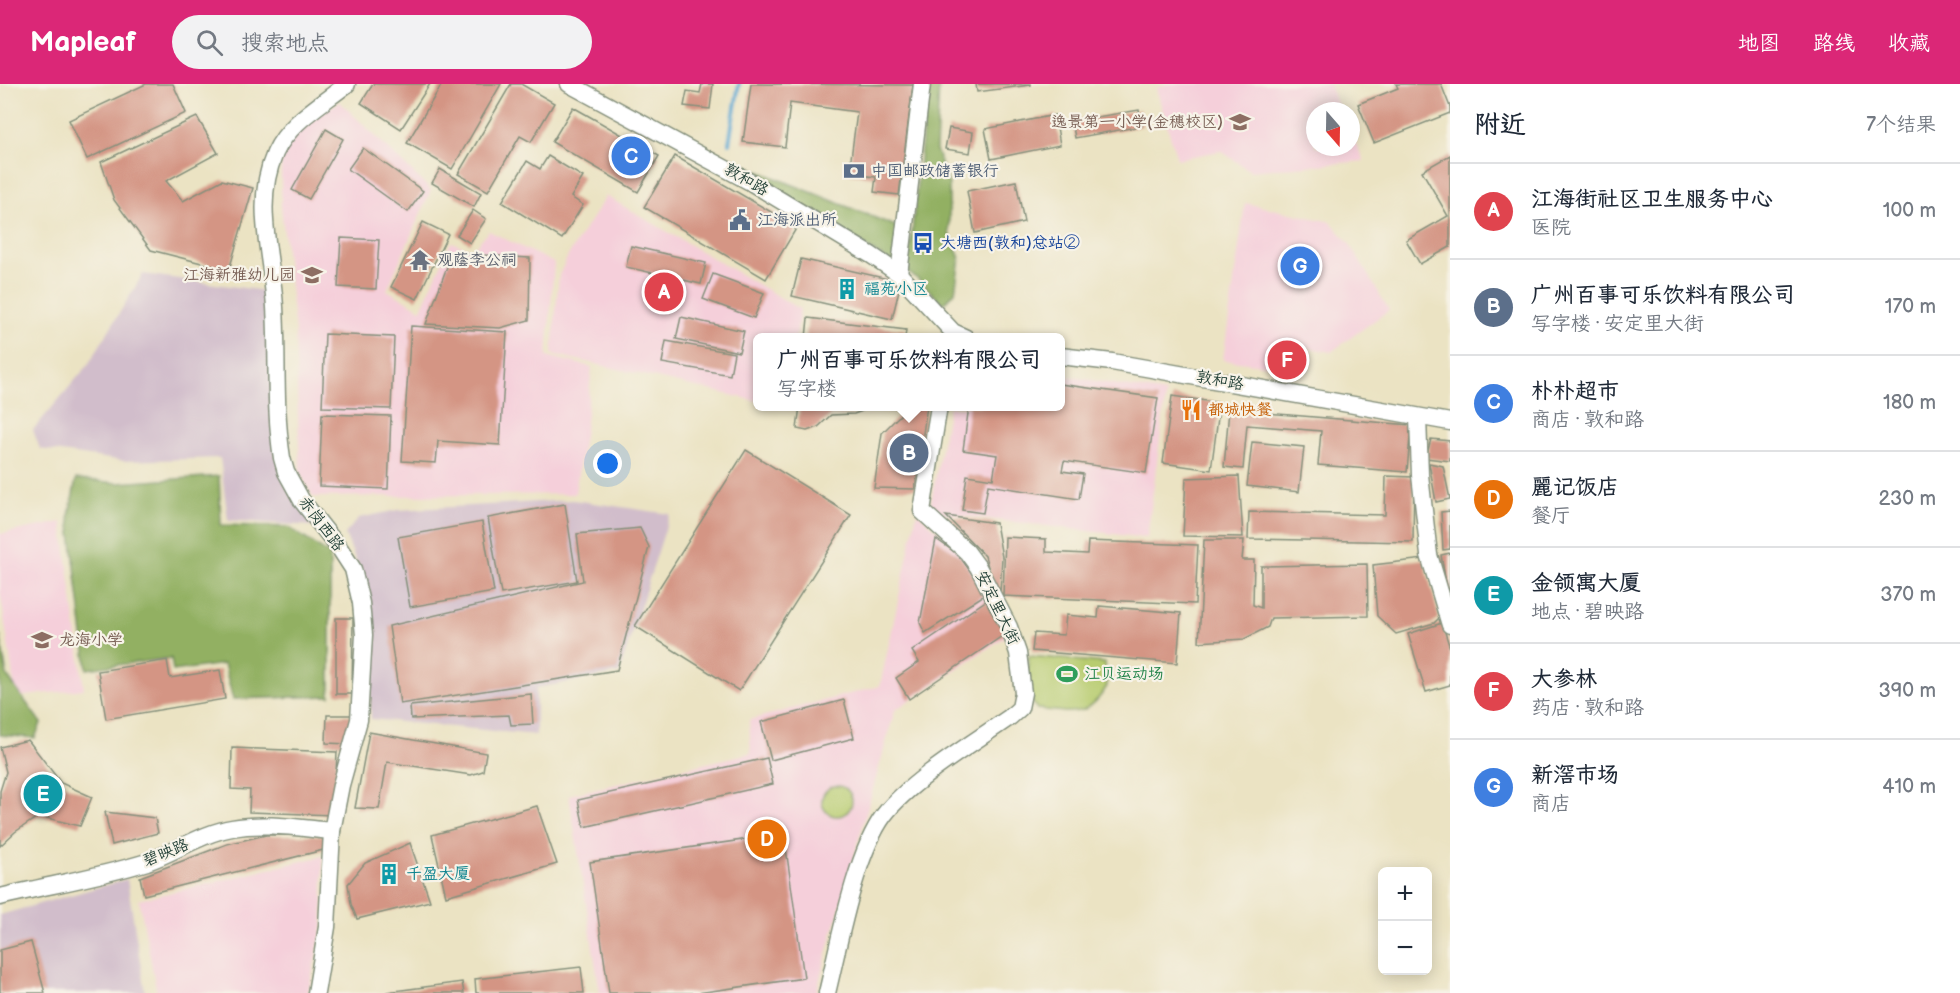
<!DOCTYPE html>
<html lang="zh">
<meta charset="utf-8">
<style>
body{margin:0;font-family:"Balsamiq Sans","LXGW WenKai TC",sans-serif;background:#f2f2f3;color:#1f2937}
.controls{position:absolute;right:18px;bottom:18px;display:grid;overflow:hidden;border-radius:9px;box-shadow:0 3px 15px #0003}
.controls button{width:54px;height:54px;display:grid;place-items:center;padding:0;border:0;border-bottom:2px solid #e0e1e3;background:#fff;color:#1f2937;font:30px sans-serif}
.compass{position:absolute;left:1306px;top:18px;width:54px;height:54px;border-radius:50%;background:#fff;box-shadow:0 3px 15px #0003;rotate:160deg}
.you{position:absolute;left:608px;top:380px;width:21px;height:21px;margin:-15px;border:4px solid #fff;border-radius:50%;background:#1a73e8;box-shadow:0 0 0 9px #1a73e833}
.badge{display:grid;place-items:center;width:39px;height:39px;border-radius:50%;background:#db2777;color:#fff;font-size:20px;font-weight:700}
.pin{position:absolute;translate:-50% -50%;border:3px solid #fff;box-shadow:0 2px 6px #0006}
.popup{position:absolute;left:753px;top:249px;width:312px;height:78px;box-sizing:border-box;display:grid;place-content:center;border-radius:9px;background:#fff;filter:drop-shadow(0 2px 4px #0005);font-size:20px;white-space:nowrap;color:#747a83}
.popup b{font-size:22px;color:#1f2937}
.popup::after{content:'';position:absolute;left:50%;top:100%;margin-left:-12px;border:12px solid transparent;border-top-color:#fff}
.list{margin:0;padding:0;list-style:none}
h2{display:flex;justify-content:space-between;align-items:center;height:78px;margin:0;padding:0 24px;font-size:26px}
h2 small{font-size:20px;font-weight:400;color:#747a83}
.list li{display:grid;grid-template-columns:39px 1fr auto;gap:18px;align-items:center;box-sizing:border-box;height:96px;padding:0 24px;border-top:2px solid #e0e1e3}
.list b{display:block;font-size:22px;white-space:nowrap}
.list p{margin:0;font-size:20px;white-space:nowrap;color:#747a83}
.list em{font-size:20px;font-style:normal;color:#747a83}
.icon{flex:none;width:33px;height:33px;fill:none;stroke:currentColor;stroke-width:2;stroke-linecap:round;stroke-linejoin:round}
.map{position:relative;flex:none;width:1450px;height:909px;overflow:hidden}
header{display:flex;align-items:center;gap:36px;box-sizing:border-box;height:84px;padding:0 30px;background:#db2777;color:#fff}
header strong{font-size:28px}
nav{display:flex;gap:33px;margin-inline-start:auto;font-size:21px}
.search{width:420px;height:54px;background:#f2f2f3;display:flex;align-items:center;gap:15px;box-sizing:border-box;padding:0 21px;border-radius:33px;color:#747a83;font-size:22px}
main{display:flex}
aside{flex:1;background:#fff}
.map>svg:first-child{display:block}
.built{fill:#f5cfda}
.industrial{fill:#d1bdcb}
.green{fill:#b8cc70;stroke:#6c8452;stroke-width:1.5}
.forest{fill:#92b062;stroke:#58764b;stroke-width:1.5}
.lines{fill:none;stroke-linecap:round;stroke-linejoin:round}
.stream{stroke:#56a6d0;stroke-width:4}
.building{fill:#d49584}
.minor-casing{stroke:#85907c;stroke-width:19}
.minor{stroke:#fff;stroke-width:16}
.labels{text-anchor:middle;dominant-baseline:central;stroke-width:4.5;stroke-linejoin:round;paint-order:stroke}
.education-label{font-size:16px;fill:#785e54;stroke:#f7f3e8;text-anchor:end}
.service-label{font-size:16px;fill:#4e5e75;stroke:#f7f3e8;text-anchor:start}
.street-label{font-size:16px;fill:#1f3d34;stroke:#f7f3e8}
.transit-label{font-size:16px;fill:#164399;stroke:#f7f3e8;text-anchor:start}
.worship-label{font-size:16px;fill:#5b616d;stroke:#f7f3e8;text-anchor:start}
.culture-label{font-size:16px;fill:#0d838f;stroke:#f7f3e8;text-anchor:start}
.food-label{font-size:16px;fill:#c56008;stroke:#f7f3e8;text-anchor:start}
.leisure-label{font-size:16px;fill:#27864d;stroke:#f7f3e8;text-anchor:start}
</style>
<header>
<strong>Mapleaf</strong>
<div class="search"><svg class="icon" aria-label="search" viewBox="0 0 24 24"><circle cx="10" cy="10" r="6"/><path d="M15 15l6 6"/></svg>搜索地点</div>
<nav><a>地图</a><a>路线</a><a>收藏</a></nav>
</header>
<main>
<div class="map">
<svg width="1450" height="909" viewBox="0 0 1450 909">
<rect width="100%" height="100%" fill="#f7f3e8"/>
<filter id="ink" filterUnits="userSpaceOnUse"><feTurbulence type="fractalNoise" baseFrequency=".0167" numOctaves="2"/><feDisplacementMap in="SourceGraphic" scale="12" xChannelSelector="R" yChannelSelector="G"/><feConvolveMatrix kernelMatrix="1 2 1 2 8 2 1 2 1" color-interpolation-filters="sRGB"/></filter>
<filter id="wash" filterUnits="userSpaceOnUse"><feTurbulence type="fractalNoise" baseFrequency=".008" numOctaves="4" result="noise"/><feDisplacementMap in="SourceGraphic" scale="24" xChannelSelector="R" yChannelSelector="G"/><feGaussianBlur stdDeviation="1.35" result="paint"/><feColorMatrix in="noise" values="0 0 0 0 0 0 0 0 0 0 0 0 0 0 0 0 0 1.4 0 .05"/><feComposite in="paint" operator="in"/></filter>
<g filter="url(#wash)">
<rect width="100%" height="100%" fill="#ebe3c3"/>
<!-- built -->
<g class="built">
<polygon points="1169,0 1328,0 1341,27 1315,27 1315,63 1351,63 1351,49 1364,77 1250,87 1221,67 1177,75 1156,4"/>
<polygon points="340,18 431,106 387,206 421,225 451,158 472,166 489,147 554,179 547,272 592,283 586,338 575,410 313,413 300,389 295,247 281,122 281,65 308,35"/>
<polygon points="606,112 800,225 796,253 758,254 757,317 552,270 559,191 569,170"/>
<polygon points="1245,119 1331,138 1349,159 1389,226 1331,268 1299,262 1296,285 1223,276"/>
<polygon points="1061,291 1166,309 1147,454 929,428 949,323 1060,322"/>
<polygon points="917,428 974,480 1011,549 895,626 816,909 600,909 569,711 751,669 749,636 880,602"/>
<polygon points="62,438 84,605 16,613 0,507 0,450"/>
<polygon points="323,772 323,841 308,909 157,909 139,816"/>
</g>
<!-- industrial -->
<g class="industrial">
<polygon points="143,190 266,207 277,374 312,442 228,436 220,374 124,377 40,365 33,346 88,281"/>
<polygon points="573,416 670,430 619,589 536,604 536,651 371,635 366,501 345,450 359,434 398,426"/>
<polygon points="127,795 145,909 0,909 0,831"/>
</g>
<!-- green -->
<g class="green">
<path d="M1029,572L1105,579L1107,602C1087,636 1071,628 1037,625C1024,608 1027,591 1029,572Z"/>
<circle cx="837" cy="717" r="15"/>
</g>
<!-- forest -->
<g class="forest">
<polygon points="928,0 939,0 936,66 949,101 949,149 960,174 955,208 943,220 919,196 906,187 911,158"/>
<polygon points="731,76 898,143 897,174 890,177 751,95"/>
<polygon points="219,392 221,441 288,443 330,471 330,612 233,615 224,580 173,587 171,574 87,585 69,432 76,395 118,399"/>
<polygon points="0,551 7,592 41,639 35,654 0,651"/>
</g>
<g class="lines">
<!-- stream -->
<polyline class="stream" points="729,59 739,0"/>
</g>
<g id="blocks">
<!-- building -->
<g class="building">
<polygon points="146,0 173,0 186,29 87,75 69,36"/>
<polygon points="373,0 430,0 401,45 361,19"/>
<polygon points="442,0 501,0 452,85 407,59"/>
<polygon points="511,0 521,0 554,19 531,58 520,52 488,107 458,90"/>
<polygon points="702,0 713,0 710,25 684,22 687,7 700,9"/>
<polygon points="751,0 913,1 899,111 874,108 876,93 849,90 857,28 790,19 785,63 743,58"/>
<polygon points="976,0 1031,0 1031,1 977,8"/>
<polygon points="1396,0 1441,0 1450,23 1450,29 1374,59 1358,20 1398,4"/>
<polygon points="573,23 659,72 638,108 552,58"/>
<polygon points="1139,26 1142,42 1075,54 1072,37"/>
<polygon points="1055,31 1060,61 991,75 985,45"/>
<polygon points="197,33 218,69 166,97 183,117 222,96 253,104 229,186 151,166 114,116 101,78"/>
<polygon points="949,44 973,48 970,69 945,65"/>
<polygon points="326,45 343,55 309,115 292,106"/>
<polygon points="363,64 423,107 408,128 348,85"/>
<polygon points="1450,71 1450,163 1420,180 1406,156 1448,132 1422,87"/>
<polygon points="548,72 583,93 571,113 583,121 562,155 502,118 527,77 540,85"/>
<polygon points="675,72 797,143 766,195 644,123"/>
<polygon points="440,85 481,109 474,123 432,99"/>
<polygon points="1016,97 1024,138 975,149 967,107"/>
<polygon points="473,126 486,135 470,159 457,151"/>
<polygon points="423,138 448,150 417,215 391,203"/>
<polygon points="341,154 379,156 376,205 338,203"/>
<polygon points="631,162 706,179 701,200 626,183"/>
<polygon points="452,169 530,174 529,236 500,244 426,240"/>
<polygon points="801,175 901,198 892,235 792,212"/>
<polygon points="713,190 764,209 754,234 703,215"/>
<polygon points="681,233 744,247 739,268 676,255"/>
<polygon points="808,234 906,246 905,254 806,254"/>
<polygon points="411,242 507,248 500,361 438,357 436,379 402,377"/>
<polygon points="325,250 394,253 391,325 322,323"/>
<polygon points="666,257 734,269 730,291 662,279"/>
<polygon points="1060,300 1158,314 1146,389 1064,377 1062,387 1083,390 1079,415 988,401 983,429 962,426 967,391 993,395 997,371 963,366 969,322 1060,322"/>
<polygon points="1172,312 1220,319 1211,386 1163,379"/>
<polygon points="800,322 866,322 862,327 854,330 831,331 818,343 807,347 797,345"/>
<polygon points="909,322 927,322 915,405 874,404 882,349"/>
<polygon points="1229,326 1411,341 1407,388 1318,381 1321,347 1247,341 1243,385 1224,383"/>
<polygon points="322,330 391,332 388,405 319,402"/>
<polygon points="1431,355 1450,357 1450,377 1426,374"/>
<polygon points="1252,358 1304,363 1299,408 1247,402"/>
<polygon points="746,366 851,431 739,607 635,542"/>
<polygon points="1429,379 1443,382 1450,415 1436,418"/>
<polygon points="1239,392 1243,453 1183,452 1186,394"/>
<polygon points="1386,392 1414,393 1413,458 1248,455 1249,428 1385,431"/>
<polygon points="565,420 577,497 501,510 488,434"/>
<polygon points="1450,427 1450,465 1443,466 1441,428"/>
<polygon points="946,432 996,439 1002,473 1000,509 994,505 985,472"/>
<polygon points="482,438 494,508 410,523 398,453"/>
<polygon points="640,444 649,463 617,586 400,620 389,542 583,497 577,450"/>
<polygon points="1005,453 1046,455 1046,468 1087,470 1088,457 1198,461 1195,520 1003,512"/>
<polygon points="936,455 960,472 986,510 925,549 920,539"/>
<polygon points="1204,456 1244,456 1242,476 1254,476 1253,521 1261,524 1261,482 1367,480 1368,532 1271,534 1268,543 1244,555 1199,558"/>
<polygon points="1450,469 1450,515 1449,516 1441,471"/>
<polygon points="1424,475 1439,534 1434,539 1396,550 1377,532 1373,481"/>
<polygon points="987,516 1008,548 909,615 896,594 919,578 912,567"/>
<polygon points="1099,522 1181,529 1177,579 1032,567 1034,549 1064,551 1066,531 1098,534"/>
<polygon points="336,534 353,534 352,610 336,610"/>
<polygon points="1442,539 1450,564 1450,601 1426,608 1408,550"/>
<polygon points="167,576 170,594 220,586 225,615 106,635 98,587"/>
<polygon points="531,610 533,640 511,641 509,631 411,635 410,622"/>
<polygon points="844,616 854,654 771,676 761,638"/>
<polygon points="327,631 351,631 350,660 326,659"/>
<polygon points="369,648 486,669 483,687 471,691 387,678 379,725 355,724"/>
<polygon points="28,656 61,699 92,713 80,742 39,732 15,748 0,762 0,707 6,688 0,663"/>
<polygon points="232,664 337,668 334,731 249,728 250,706 231,705"/>
<polygon points="767,674 773,700 584,743 578,716"/>
<polygon points="537,722 557,780 446,812 432,751"/>
<polygon points="105,728 155,734 158,749 112,761"/>
<polygon points="784,750 804,894 697,909 609,909 590,778"/>
<polygon points="266,751 329,751 323,766 144,811 140,793 227,760"/>
<polygon points="410,759 430,817 357,835 351,820 348,800 365,779"/>
<polygon points="31,858 45,909 0,909 0,866"/>
<polygon points="581,883 584,909 476,909 475,895"/>
<polygon points="462,898 464,909 387,909 387,908"/>
</g>
</g>
</g>
<g filter="url(#ink)">
<use href="#blocks" fill-opacity="0" stroke="#85907c" stroke-width="1.5"/>
<g class="lines">
<defs>
<g id="minor">
<polyline points="569,0 752,99 871,171 899,190 953,248 966,254"/>
<polyline points="899,190 922,0"/>
<polyline points="1060,272 1112,278 1450,338"/>
<polyline points="1418,333 1420,391 1429,471 1450,541"/>
<path d="M0,813C49,801 99,793 147,778C176,768 202,749 232,744C264,738 299,744 332,747"/>
<path d="M316,909L327,843L332,747L341,701L359,636L364,551L361,519L353,485L340,465L302,417L286,388L282,374C274,324 278,273 275,223C272,172 253,119 275,69C289,38 321,21 347,0"/>
<path d="M827,909C839,860 855,770 884,731C911,696 973,659 1010,633L1020,624L1023,609L1018,569L1009,543L978,483L967,468L922,427L939,322"/>
</g>
</defs>
<!-- minor casing -->
<use href="#minor" class="minor-casing"/>
<!-- minor -->
<use href="#minor" class="minor"/>
</g>
</g>
<!-- icons -->
<defs>
<symbol id="school-bare" viewBox="-9 -9 18 18"><path d="M0-5L7-2L0 1L-7-2ZM-4 1L0 2.5L4 1V4Q0 6-4 4Z" fill="#8d6e63" stroke="#f7f3e8" stroke-width="2.5" paint-order="stroke"/></symbol>
<symbol id="bank-bare" viewBox="-9 -9 18 18"><path d="M-6-4H6V4H-6ZM0-2.3a2.3 2.3 0 1 0 0 4.6a2.3 2.3 0 1 0 0-4.6Z" fill="#5c6f8a" stroke="#f7f3e8" stroke-width="2.5" paint-order="stroke"/></symbol>
<symbol id="civic-bare" viewBox="-9 -9 18 18"><path d="M-.6-6.5H3V-4.5H.6V-3L4-1V1h2V6H-6V1h2V-1L-.6-3ZM-1.2 2.5V6h2.4V2.5Z" fill="#5c6f8a" stroke="#f7f3e8" stroke-width="2.5" paint-order="stroke"/></symbol>
<symbol id="bus-bare" viewBox="-9 -9 18 18"><path d="M-5-6H5V4H4V6H2V4H-2V6H-4V4H-5ZM-3.5-4V0h7V-4ZM-3.5 1.2v1.5H-2V1.2ZM2 1.2v1.5H3.5V1.2Z" fill="#1a4fb4" stroke="#f7f3e8" stroke-width="2.5" paint-order="stroke"/></symbol>
<symbol id="temple-bare" viewBox="-9 -9 18 18"><path d="M0-6L5-2H3V0L6.5 2.5H4V6H1.5V3h-3V6H-4V2.5H-6.5L-3 0V-2H-5Z" fill="#6b7280" stroke="#f7f3e8" stroke-width="2.5" paint-order="stroke"/></symbol>
<symbol id="building-bare" viewBox="-9 -9 18 18"><path d="M-4-6H4V6H1V3H-1V6H-4ZM-2.5-4.3h1.7v1.8h-1.7ZM.8-4.3h1.7v1.8H.8ZM-2.5-1h1.7V.8h-1.7ZM.8-1h1.7V.8H.8Z" fill="#0f9aa8" stroke="#f7f3e8" stroke-width="2.5" paint-order="stroke"/></symbol>
<symbol id="restaurant-bare" viewBox="-9 -9 18 18"><path d="M-5-6h1v4h1v-4h1v4h1v-4h1v5L-1.5 .5V6h-2V.5L-5-1ZM5-6V6H3V1.5H1.5Q1.5-4 5-6Z" fill="#e8710a" stroke="#f7f3e8" stroke-width="2.5" paint-order="stroke"/></symbol>
<symbol id="stadium-bare" viewBox="-9 -9 18 18"><path d="M0-5a6.5 5 0 1 0 0 10a6.5 5 0 1 0 0-10ZM-3.5-1.8h7v3.6h-7Z" fill="#2e9e5b" stroke="#f7f3e8" stroke-width="2.5" paint-order="stroke"/></symbol>
</defs>
<g fill-rule="evenodd">
<use href="#school-bare" x="1225" y="23" width="30" height="30"/>
<use href="#bank-bare" x="839" y="72" width="30" height="30"/>
<use href="#civic-bare" x="725" y="121" width="30" height="30"/>
<use href="#bus-bare" x="908" y="144" width="30" height="30"/>
<use href="#temple-bare" x="405" y="161" width="30" height="30"/>
<use href="#school-bare" x="297" y="176" width="30" height="30"/>
<use href="#building-bare" x="832" y="190" width="30" height="30"/>
<use href="#restaurant-bare" x="1176" y="311" width="30" height="30"/>
<use href="#school-bare" x="27" y="541" width="30" height="30"/>
<use href="#stadium-bare" x="1052" y="575" width="30" height="30"/>
<use href="#building-bare" x="374" y="775" width="30" height="30"/>
</g>
<g class="labels">
<!-- education labels -->
<g class="education-label">
<text x="1223" y="38">逸景第一小学(金穗校区)</text>
<text x="295" y="191">江海新雅幼儿园</text>
<text x="59" y="556" text-anchor="start">龙海小学</text>
</g>
<!-- service labels -->
<g class="service-label">
<text x="871" y="87">中国邮政储蓄银行</text>
<text x="757" y="136">江海派出所</text>
</g>
<!-- street labels -->
<g class="street-label">
<text transform="translate(746 96) rotate(30)">敦和路</text>
<text transform="translate(1220 297) rotate(10)">敦和路</text>
<text transform="translate(321 440) rotate(53)">赤岗西路</text>
<text transform="translate(997 524) rotate(64)">安定里大街</text>
<text transform="translate(166 769) rotate(-22)">碧映路</text>
</g>
<!-- transit labels -->
<g class="transit-label">
<text x="940" y="159">大塘西(敦和)总站②</text>
</g>
<!-- worship labels -->
<g class="worship-label">
<text x="437" y="176">观蔭李公祠</text>
</g>
<!-- culture labels -->
<g class="culture-label">
<text x="864" y="205">福苑小区</text>
<text x="406" y="790">千盈大厦</text>
</g>
<!-- food labels -->
<g class="food-label">
<text x="1208" y="326">都城快餐</text>
</g>
<!-- leisure labels -->
<g class="leisure-label">
<text x="1084" y="590">江贝运动场</text>
</g>
</g>
</svg>
<div class="controls">
<button>+</button>
<button>−</button>
</div>
<svg class="compass" viewBox="-18 -18 36 36"><path d="M0-13l5 13h-10z" fill="#e53935"/><path d="M0 13l5-13h-10z" fill="#747a83"/></svg>
<div class="you"></div>
<div class="pin badge" style="left:664px;top:208px;background:#e0444e">A</div>
<div class="pin badge" style="left:909px;top:369px;background:#5c6f8a">B</div>
<div class="popup"><b>广州百事可乐饮料有限公司</b>写字楼</div>
<div class="pin badge" style="left:631px;top:72px;background:#3f7fe0">C</div>
<div class="pin badge" style="left:767px;top:755px;background:#e8710a">D</div>
<div class="pin badge" style="left:43px;top:710px;background:#0f9aa8">E</div>
<div class="pin badge" style="left:1287px;top:276px;background:#e0444e">F</div>
<div class="pin badge" style="left:1300px;top:182px;background:#3f7fe0">G</div>
</div>
<aside>
<h2>附近<small>7个结果</small></h2>
<ul class="list">
<li><span class="badge" style="background:#e0444e">A</span><div><b>江海街社区卫生服务中心</b><p>医院</p></div><em>100 m</em></li>
<li><span class="badge" style="background:#5c6f8a">B</span><div><b>广州百事可乐饮料有限公司</b><p>写字楼 · 安定里大街</p></div><em>170 m</em></li>
<li><span class="badge" style="background:#3f7fe0">C</span><div><b>朴朴超市</b><p>商店 · 敦和路</p></div><em>180 m</em></li>
<li><span class="badge" style="background:#e8710a">D</span><div><b>麗记饭店</b><p>餐厅</p></div><em>230 m</em></li>
<li><span class="badge" style="background:#0f9aa8">E</span><div><b>金领寓大厦</b><p>地点 · 碧映路</p></div><em>370 m</em></li>
<li><span class="badge" style="background:#e0444e">F</span><div><b>大参林</b><p>药店 · 敦和路</p></div><em>390 m</em></li>
<li><span class="badge" style="background:#3f7fe0">G</span><div><b>新滘市场</b><p>商店</p></div><em>410 m</em></li>
</ul>
</aside>
</main>
